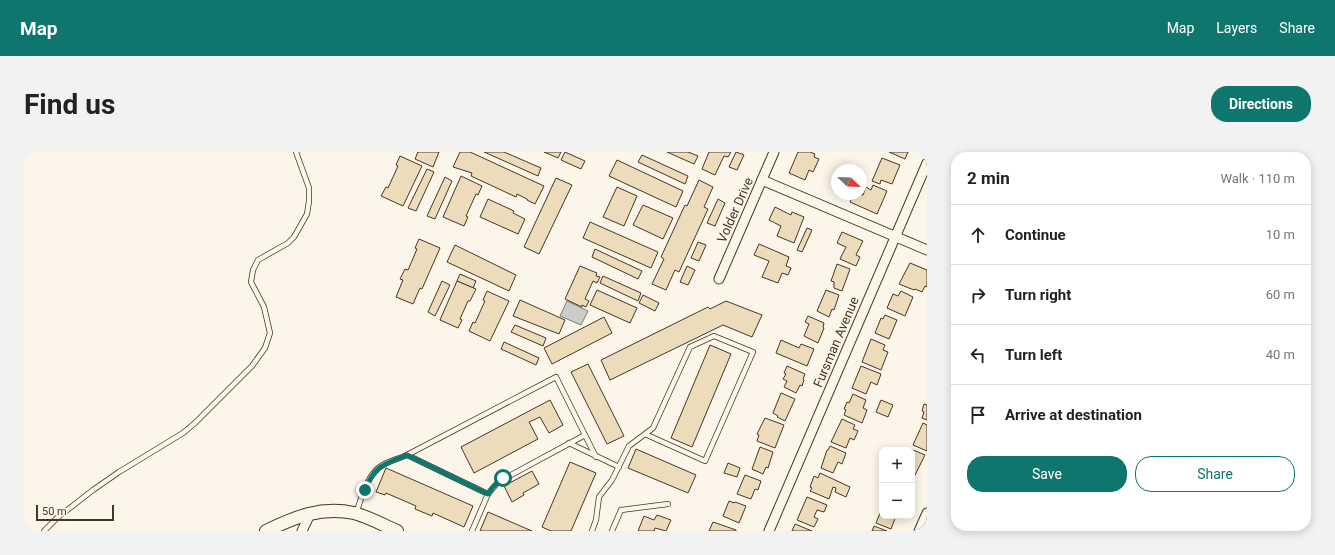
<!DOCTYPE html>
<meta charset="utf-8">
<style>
body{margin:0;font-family:Roboto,sans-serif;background:#f2f2f2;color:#222}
.controls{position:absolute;right:12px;bottom:12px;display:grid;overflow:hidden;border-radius:8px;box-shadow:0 2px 10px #0003}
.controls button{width:36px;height:36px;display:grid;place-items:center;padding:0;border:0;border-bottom:1px solid #e0e0e0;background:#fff;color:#222;font:20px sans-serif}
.compass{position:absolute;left:807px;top:12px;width:36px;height:36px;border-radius:50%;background:#fff;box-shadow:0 2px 10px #0003;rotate:113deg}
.scale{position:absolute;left:12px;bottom:10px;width:78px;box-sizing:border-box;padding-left:4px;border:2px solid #4a3520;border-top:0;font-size:11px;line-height:14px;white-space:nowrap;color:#4a3520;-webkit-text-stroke:3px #fbf6e9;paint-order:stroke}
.stop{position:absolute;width:12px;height:12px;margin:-9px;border:3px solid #0f766e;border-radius:50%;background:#fff}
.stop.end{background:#0f766e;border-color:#fff;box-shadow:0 1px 4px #0008}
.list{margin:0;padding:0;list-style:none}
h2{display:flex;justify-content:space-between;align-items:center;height:52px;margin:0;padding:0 16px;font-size:17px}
h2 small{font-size:13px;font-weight:400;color:#767676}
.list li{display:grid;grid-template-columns:26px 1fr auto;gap:12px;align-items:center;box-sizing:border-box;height:60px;padding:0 16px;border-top:1px solid #e0e0e0}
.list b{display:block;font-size:15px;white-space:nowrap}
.list em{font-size:13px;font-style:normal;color:#767676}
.actions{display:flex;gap:8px;padding:12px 16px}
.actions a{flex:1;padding:9px 0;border:1px solid #0f766e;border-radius:16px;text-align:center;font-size:14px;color:#0f766e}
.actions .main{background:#0f766e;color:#fff}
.icon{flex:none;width:22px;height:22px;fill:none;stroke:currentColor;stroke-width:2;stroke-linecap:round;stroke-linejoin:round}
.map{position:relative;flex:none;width:903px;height:379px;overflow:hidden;border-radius:16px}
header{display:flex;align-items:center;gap:24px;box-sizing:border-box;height:56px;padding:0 20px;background:#0f766e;color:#fff}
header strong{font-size:19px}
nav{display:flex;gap:22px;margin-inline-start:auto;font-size:14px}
.intro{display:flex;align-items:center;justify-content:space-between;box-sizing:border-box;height:96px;padding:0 24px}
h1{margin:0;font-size:28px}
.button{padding:10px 18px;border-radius:16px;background:#0f766e;color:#fff;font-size:14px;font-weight:700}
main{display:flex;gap:24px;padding:0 24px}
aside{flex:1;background:#fff;border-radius:16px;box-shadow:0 2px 10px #0003}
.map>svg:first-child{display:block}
.water{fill:#c9cecd;stroke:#887966}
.building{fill:#ecdcbc;stroke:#4a3520}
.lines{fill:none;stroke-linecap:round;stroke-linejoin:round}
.service-casing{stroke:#4a3520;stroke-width:6}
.minor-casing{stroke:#4a3520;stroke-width:11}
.tertiary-casing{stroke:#4a3520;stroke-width:14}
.service{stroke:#fbf6e9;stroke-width:4.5}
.minor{stroke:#fbf6e9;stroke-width:9}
.tertiary{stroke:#fbf6e9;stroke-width:12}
.route{stroke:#0f766e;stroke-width:5}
.labels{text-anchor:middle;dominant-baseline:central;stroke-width:3;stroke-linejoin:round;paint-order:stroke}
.street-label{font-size:13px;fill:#4a3520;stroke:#fbf6e9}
</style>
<header>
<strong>Map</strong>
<nav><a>Map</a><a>Layers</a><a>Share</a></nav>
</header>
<div class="intro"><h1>Find us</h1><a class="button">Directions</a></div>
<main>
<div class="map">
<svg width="903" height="379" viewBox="0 0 903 379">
<rect width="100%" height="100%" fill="#fbf6e9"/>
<!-- water -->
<polygon class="water" points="543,149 564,159 557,173 536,164"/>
<!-- building -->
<g class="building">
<polygon points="394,0 415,0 409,15 391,7"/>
<polygon points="436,0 446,0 520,34 511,52 503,48 503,47 493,42 492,45 447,24 448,21 429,15"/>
<polygon points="460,0 480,0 517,16 514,24"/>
<polygon points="520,0 537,0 534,6"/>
<polygon points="541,0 561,9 557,17 537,8"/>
<polygon points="643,0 664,0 674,4 670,12"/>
<polygon points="685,0 707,0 704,5 700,4 691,23 678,17"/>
<polygon points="712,0 720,3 713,18 705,15"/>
<polygon points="774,0 786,0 791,2 790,5 795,7 789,20 785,18 781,28 765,21"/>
<polygon points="865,0 884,0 881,7"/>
<polygon points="618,3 664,24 661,32 614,10"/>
<polygon points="376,4 398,14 379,54 357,44 362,35 364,36 374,14 372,13"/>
<polygon points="858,6 876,13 868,32 857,28 856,32 848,29"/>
<polygon points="593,8 659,39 652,55 585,24"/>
<polygon points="403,17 410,20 392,59 384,56"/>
<polygon points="437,24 458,34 454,43 452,42 442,64 444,65 440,74 419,65"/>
<polygon points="421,25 428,29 411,67 403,64"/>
<polygon points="532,26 548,33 515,102 500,95"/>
<polygon points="675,28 689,35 680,55 684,57 655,120 651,118 642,138 628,132 640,107 637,105 661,53 663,54"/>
<polygon points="849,33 863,39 853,62 826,50 830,42 839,43 842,35 847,38"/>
<polygon points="593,35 613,44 600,74 579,65"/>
<polygon points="464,47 490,59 489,61 501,67 494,82 456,65"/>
<polygon points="694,47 701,51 691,74 683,71"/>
<polygon points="619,53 649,66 639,87 609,73"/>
<polygon points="751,55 767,63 768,60 780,65 770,91 753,84 757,74 745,68"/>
<polygon points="566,70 634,100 627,116 559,86"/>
<polygon points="783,76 788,78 778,100 773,98"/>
<polygon points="818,80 839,89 832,103 836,105 832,114 816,107 822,95 813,91"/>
<polygon points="395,87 416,96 398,137 396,136 389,152 372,145 379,128 376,127 381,117 384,118 393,97 391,96"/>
<polygon points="674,90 682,93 675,109 667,106"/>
<polygon points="735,92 765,105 762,114 767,116 764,123 758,121 754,131 738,125 745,109 730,103"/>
<polygon points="431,93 492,123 485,139 423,110"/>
<polygon points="571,97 618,119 614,127 568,105"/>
<polygon points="886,111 903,118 903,135 901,134 898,140 891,137 890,138 875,132"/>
<polygon points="813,112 826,117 818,139 810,136 810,130 807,129"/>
<polygon points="556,114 573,121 572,124 576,125 573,131 569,129 561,147 565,149 562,155 558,153 558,155 541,147"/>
<polygon points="663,114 671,118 664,133 656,130"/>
<polygon points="436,122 452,129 449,136 433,129"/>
<polygon points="579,124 617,141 614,149 576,131"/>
<polygon points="418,129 426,133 411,164 404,160"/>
<polygon points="433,129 452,137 446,149 444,149 436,167 438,168 434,176 416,168"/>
<polygon points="573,138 613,156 606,171 566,153"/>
<polygon points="802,138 815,143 810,158 808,157 805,165 793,159"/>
<polygon points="463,139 485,149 466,189 445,179 449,170 451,171 461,149 459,148"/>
<polygon points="877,139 889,145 881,164 863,156 869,142 874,144"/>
<polygon points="619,143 635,151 631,159 615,151"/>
<polygon points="496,148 541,168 535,182 489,164"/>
<polygon points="702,149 738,163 728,185 699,173 586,228 577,208 684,155 686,157"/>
<polygon points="861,163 873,168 865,187 851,181 857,166 859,167"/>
<polygon points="784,164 800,171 799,175 800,176 794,191 780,184 785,172 781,170"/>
<polygon points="580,165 588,181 528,212 520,196"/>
<polygon points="491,173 522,186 519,194 487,180"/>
<polygon points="847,187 861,193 859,198 864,200 857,218 838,210"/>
<polygon points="757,188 775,196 777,192 790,197 783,214 752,201"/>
<polygon points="480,190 515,206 512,213 477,197"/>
<polygon points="686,193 707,202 668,295 647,286"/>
<polygon points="564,212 600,284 583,292 547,220"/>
<polygon points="763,214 781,222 779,227 780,228 778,234 776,233 772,241 760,235 763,229 759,227 762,222 760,221"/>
<polygon points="837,214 857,222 853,233 847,230 842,242 828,236"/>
<polygon points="757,241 771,247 761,269 753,265 754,264 749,261"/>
<polygon points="829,242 842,248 839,256 843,258 838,271 820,263 822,258 820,257 823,250 825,251"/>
<polygon points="526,248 539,273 525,281 516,265 505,270 514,287 450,321 437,295"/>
<polygon points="857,248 869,253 864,265 852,260"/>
<polygon points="900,252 903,253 903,268 898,266 900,260 898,259"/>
<polygon points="741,266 760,273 751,296 733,289 735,283 733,282"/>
<polygon points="818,267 831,273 829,277 834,279 830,288 826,286 822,296 807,290"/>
<polygon points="899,271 903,273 903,299 889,293"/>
<polygon points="806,294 822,301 818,312 814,310 809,321 797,316 803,298 804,298"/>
<polygon points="736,295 749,300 744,316 742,315 739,322 728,317"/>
<polygon points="612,297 672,323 664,341 604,316"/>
<polygon points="887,297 901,303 890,325 888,324"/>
<polygon points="546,310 572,321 547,379 527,379 518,375"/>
<polygon points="704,311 716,316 713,325 700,321"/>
<polygon points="362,316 449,354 440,375 409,361 408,364 391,357 392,354 362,341 361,343 352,340"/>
<polygon points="508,319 515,332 499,341 500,343 488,350 480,334"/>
<polygon points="796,321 826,335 822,345 811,340 812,336 809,335 805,347 786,339 788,336 786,335 790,324 794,326"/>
<polygon points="721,323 737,329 734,338 731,337 727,347 713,342"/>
<polygon points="783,345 803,353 800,360 793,358 790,365 794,367 790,375 773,368"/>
<polygon points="705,349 710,351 711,350 722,354 715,371 699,364"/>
<polygon points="858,356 858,364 872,364 867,377 852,371"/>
<polygon points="464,360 508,379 456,379"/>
<polygon points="633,363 647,368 642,379 631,376 630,379 614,379 620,364 630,368"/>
<polygon points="689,370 712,378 712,379 685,379"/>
<polygon points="771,372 788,379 768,379"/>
<polygon points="850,374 863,379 848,379"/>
</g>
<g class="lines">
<defs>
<g id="service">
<polyline points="545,291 595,315"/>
<polyline points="383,303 532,225 572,305"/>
<path d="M332,361C338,346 342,324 357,314C364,309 374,307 383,303L464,342"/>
<polyline points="20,379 33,366 69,338 95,320 159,281 171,271 228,214 241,196 246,181 240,155 227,130 229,118 234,108 264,91 270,85 283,62 285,49 285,36 272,0"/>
<polyline points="448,379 464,342 474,330 561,283"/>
<polyline points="568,379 572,368 575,345 588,328 605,294 629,276 666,195 690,184 729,200 681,309 621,282"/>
<polyline points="588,379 597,358 644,352"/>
</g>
<g id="minor">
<polyline points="738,28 903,98"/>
<polyline points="695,127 750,0"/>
<polyline points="278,379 286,362"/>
<polyline points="745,379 903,11"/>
<polyline points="895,379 903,361"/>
</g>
<path id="tertiary" d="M242,379C271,365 297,354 330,361C345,365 359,373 373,379"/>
</defs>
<!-- service casing -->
<use href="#service" class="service-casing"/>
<!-- minor casing -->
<use href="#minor" class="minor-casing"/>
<!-- tertiary casing -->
<use href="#tertiary" class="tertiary-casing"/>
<!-- service -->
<use href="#service" class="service"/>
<!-- minor -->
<use href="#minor" class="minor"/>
<!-- tertiary -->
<use href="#tertiary" class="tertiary"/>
</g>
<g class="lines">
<!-- route -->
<path class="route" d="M341,338C351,313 360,313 383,303L464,342L469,335L479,326"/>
</g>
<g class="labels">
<!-- street labels -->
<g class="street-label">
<text transform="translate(711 58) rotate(-66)">Volder Drive</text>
<text transform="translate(812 190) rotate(-67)">Fursman Avenue</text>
</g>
</g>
</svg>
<div class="controls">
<button>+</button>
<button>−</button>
</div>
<svg class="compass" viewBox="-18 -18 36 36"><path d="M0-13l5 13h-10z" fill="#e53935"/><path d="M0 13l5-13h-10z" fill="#767676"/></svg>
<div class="scale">50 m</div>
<div class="stop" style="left:479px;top:326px"></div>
<div class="stop end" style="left:341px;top:338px"></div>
</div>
<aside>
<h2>2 min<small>Walk · 110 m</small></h2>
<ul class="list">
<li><svg class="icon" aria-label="ahead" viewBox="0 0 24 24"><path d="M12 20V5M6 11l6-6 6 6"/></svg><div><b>Continue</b></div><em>10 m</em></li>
<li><svg class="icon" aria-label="right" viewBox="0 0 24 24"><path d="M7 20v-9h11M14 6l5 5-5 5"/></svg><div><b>Turn right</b></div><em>60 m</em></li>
<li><svg class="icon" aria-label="left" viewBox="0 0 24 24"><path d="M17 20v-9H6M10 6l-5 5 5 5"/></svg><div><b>Turn left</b></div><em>40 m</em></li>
<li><svg class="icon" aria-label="arrive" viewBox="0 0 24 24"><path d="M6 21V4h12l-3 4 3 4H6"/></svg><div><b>Arrive at destination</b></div></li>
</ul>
<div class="actions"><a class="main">Save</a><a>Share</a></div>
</aside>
</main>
